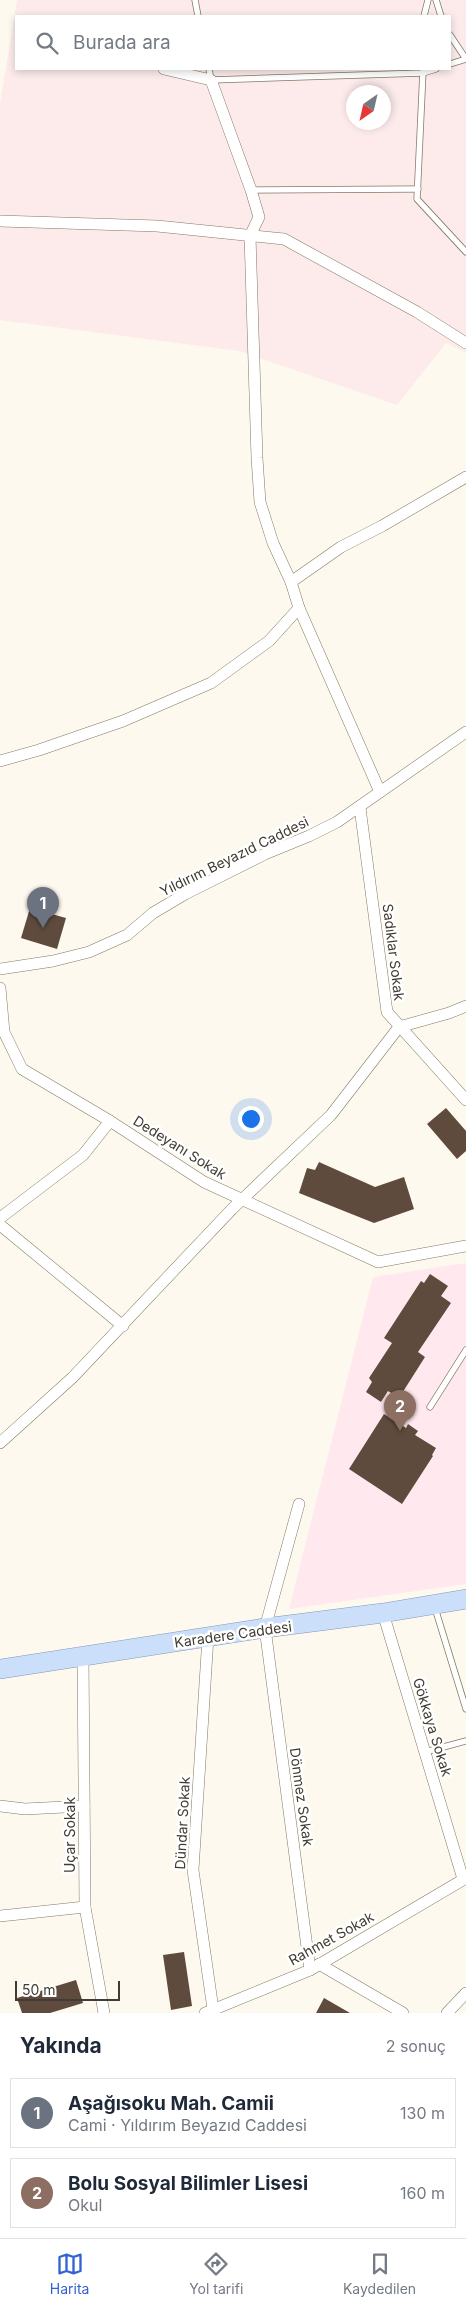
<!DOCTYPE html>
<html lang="tr">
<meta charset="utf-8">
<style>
body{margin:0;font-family:Inter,sans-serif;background:#f6f6f7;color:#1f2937}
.compass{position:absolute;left:346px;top:85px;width:45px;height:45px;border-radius:50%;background:#fff;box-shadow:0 2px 8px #0003;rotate:214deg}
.scale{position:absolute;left:15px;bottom:12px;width:105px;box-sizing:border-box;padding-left:5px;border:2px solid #413c32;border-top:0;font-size:14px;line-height:18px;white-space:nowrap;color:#413c32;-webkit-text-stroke:4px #fff;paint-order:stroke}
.you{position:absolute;left:250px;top:1118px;width:18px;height:18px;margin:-12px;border:4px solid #fff;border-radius:50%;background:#1a73e8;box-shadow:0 0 0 8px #1a73e833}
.badge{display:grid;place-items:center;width:32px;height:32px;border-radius:50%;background:#3462d2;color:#fff;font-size:16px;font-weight:700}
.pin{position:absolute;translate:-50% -41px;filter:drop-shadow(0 1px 2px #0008)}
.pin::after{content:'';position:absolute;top:26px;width:18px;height:15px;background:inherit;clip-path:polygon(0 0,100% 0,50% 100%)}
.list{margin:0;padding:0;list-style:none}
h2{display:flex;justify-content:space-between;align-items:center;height:65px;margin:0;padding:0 20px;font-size:21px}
h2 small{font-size:16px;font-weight:400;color:#747a83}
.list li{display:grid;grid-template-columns:32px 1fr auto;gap:15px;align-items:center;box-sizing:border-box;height:70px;margin:0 10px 10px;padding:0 10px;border:1px solid #e0e1e3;border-radius:0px}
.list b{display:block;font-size:19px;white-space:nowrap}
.list p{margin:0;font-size:16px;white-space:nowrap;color:#747a83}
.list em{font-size:16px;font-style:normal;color:#747a83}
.icon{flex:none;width:28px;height:28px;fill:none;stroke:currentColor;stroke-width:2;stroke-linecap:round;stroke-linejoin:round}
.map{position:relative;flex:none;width:466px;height:2013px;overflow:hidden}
.search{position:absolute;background:#fff;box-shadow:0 2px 8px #0003;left:15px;right:15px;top:15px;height:55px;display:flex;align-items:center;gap:12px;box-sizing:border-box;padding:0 18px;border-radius:0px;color:#747a83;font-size:19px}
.sheet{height:225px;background:#fff}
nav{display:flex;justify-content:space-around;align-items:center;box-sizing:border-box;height:70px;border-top:1px solid #e0e1e3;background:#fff;font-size:14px;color:#747a83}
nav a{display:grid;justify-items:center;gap:2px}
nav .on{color:#3462d2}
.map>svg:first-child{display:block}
.industrial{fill:#fcebea;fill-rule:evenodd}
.education{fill:#ffe9ee}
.building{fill:#5f4b3d}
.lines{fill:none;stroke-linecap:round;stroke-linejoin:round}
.service-casing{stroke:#847963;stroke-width:7}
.minor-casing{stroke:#847963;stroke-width:12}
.primary-casing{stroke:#8598b3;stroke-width:20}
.service{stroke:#fff;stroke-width:5.5}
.minor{stroke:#fff;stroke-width:11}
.primary{stroke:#cbdffb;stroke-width:19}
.labels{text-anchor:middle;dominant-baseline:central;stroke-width:5;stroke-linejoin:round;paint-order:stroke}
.street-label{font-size:14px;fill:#413c32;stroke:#fff}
</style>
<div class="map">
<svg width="466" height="2013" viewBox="0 0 466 2013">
<rect width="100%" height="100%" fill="#fef9ef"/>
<!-- industrial -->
<path class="industrial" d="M17,0H466V353L446,343L397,405L239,351L0,320V104ZM16,16H450V69H16ZM354,92H384V122H354Z"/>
<!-- education -->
<polygon class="education" points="466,1263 466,1584 289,1609 373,1277"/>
<!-- building -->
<g class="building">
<polygon points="30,908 66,918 57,949 21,938"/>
<polygon points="446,1108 466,1131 466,1151 457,1159 427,1124"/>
<polygon points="319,1162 375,1187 404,1177 414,1209 374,1223 299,1193 307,1168 315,1170"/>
<polygon points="430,1274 448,1286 441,1296 451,1303 418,1352 425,1357 399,1398 388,1391 381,1402 366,1392 372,1382 369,1378 392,1343 384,1338 421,1281 424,1283"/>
<polygon points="384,1414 406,1428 408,1424 418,1431 415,1435 436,1448 432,1455 433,1456 402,1504 349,1469"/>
<polygon points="184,1952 192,2006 171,2010 163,1955"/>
<polygon points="76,1980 83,2003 50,2013 22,2013 17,1998"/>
<polygon points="324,1998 350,2013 316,2013"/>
</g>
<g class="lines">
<defs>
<g id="service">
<polyline points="195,0 198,16"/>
<polyline points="436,0 441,16"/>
<polyline points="424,16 428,0"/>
<polyline points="450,35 466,59"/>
<polyline points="450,64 466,59"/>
<polyline points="209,69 211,80 423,73 436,69"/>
<polyline points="423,71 417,199 466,252"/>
<polyline points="251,190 418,189"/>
<polyline points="430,1407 466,1350"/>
<polyline points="435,1608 466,1709"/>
<polyline points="425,1752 466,1741"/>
</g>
<g id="minor">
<polyline points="164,69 211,80 251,190 259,217 250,236 257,458 260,502 273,543 291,582 299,608 380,792"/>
<polyline points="0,221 157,226 284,239 417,312 466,343"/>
<polyline points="291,582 341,547 382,526 466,477"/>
<polyline points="0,761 39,750 123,721 211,683 269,641 299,608"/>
<polyline points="360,808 387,1012 466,1100"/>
<polyline points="0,969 53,961 89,952 127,935 153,913 185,894 265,854 309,836 337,822 466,732"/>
<polyline points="0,988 4,1032 22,1069 110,1121 204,1182 378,1262 466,1246"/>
<polyline points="0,1218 83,1155 110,1121"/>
<polyline points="0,1225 123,1326"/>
<polyline points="0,1443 72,1378 232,1209 331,1115 399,1027 449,1013 466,1006"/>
<polyline points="299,1504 265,1628 310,1970"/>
<polyline points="383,1613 463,1879"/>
<polyline points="208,1637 193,1870 213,2009"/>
<polyline points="83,1656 85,1907 104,2013"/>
<polyline points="0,1806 25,1809 84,1806"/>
<polyline points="0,1916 85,1907"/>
<polyline points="319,1964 403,2013"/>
<polyline points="205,2013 310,1970 466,1878"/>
<polyline points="447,2013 466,1993"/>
</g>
<polyline id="primary" points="0,1669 265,1628 383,1613 466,1599"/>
</defs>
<!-- service casing -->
<use href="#service" class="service-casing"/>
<!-- minor casing -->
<use href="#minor" class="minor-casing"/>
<!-- primary casing -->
<use href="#primary" class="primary-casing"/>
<!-- service -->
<use href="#service" class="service"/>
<!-- minor -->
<use href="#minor" class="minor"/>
<!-- primary -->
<use href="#primary" class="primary"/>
</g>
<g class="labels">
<!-- street labels -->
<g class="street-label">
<text transform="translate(234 856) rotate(-26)">Yıldırım Beyazıd Caddesi</text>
<text transform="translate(394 952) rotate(83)">Sadıklar Sokak</text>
<text transform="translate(180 1147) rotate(32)">Dedeyanı Sokak</text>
<text transform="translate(233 1634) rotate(-8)">Karadere Caddesi</text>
<text transform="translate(433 1727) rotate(73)">Gökkaya Sokak</text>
<text transform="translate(302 1797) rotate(82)">Dönmez Sokak</text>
<text transform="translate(182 1823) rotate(-87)">Dündar Sokak</text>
<text transform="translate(69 1835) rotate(-90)">Uçar Sokak</text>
<text transform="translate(331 1938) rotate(-29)">Rahmet Sokak</text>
</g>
</g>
</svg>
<svg class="compass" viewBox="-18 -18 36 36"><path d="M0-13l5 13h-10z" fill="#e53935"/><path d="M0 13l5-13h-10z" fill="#747a83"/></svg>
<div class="scale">50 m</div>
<div class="you"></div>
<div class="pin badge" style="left:43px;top:928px;background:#6b7280">1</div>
<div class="pin badge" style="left:400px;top:1431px;background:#8d6e63">2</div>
<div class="search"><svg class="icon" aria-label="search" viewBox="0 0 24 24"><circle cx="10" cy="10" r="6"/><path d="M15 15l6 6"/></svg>Burada ara</div>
</div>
<section class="sheet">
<h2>Yakında<small>2 sonuç</small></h2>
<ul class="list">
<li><span class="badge" style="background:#6b7280">1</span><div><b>Aşağısoku Mah. Camii</b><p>Cami · Yıldırım Beyazıd Caddesi</p></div><em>130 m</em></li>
<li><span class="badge" style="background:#8d6e63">2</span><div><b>Bolu Sosyal Bilimler Lisesi</b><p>Okul</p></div><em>160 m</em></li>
</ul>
</section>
<nav>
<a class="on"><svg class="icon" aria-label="map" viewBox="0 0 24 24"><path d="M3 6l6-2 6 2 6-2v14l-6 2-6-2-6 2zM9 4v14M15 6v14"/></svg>Harita</a>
<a><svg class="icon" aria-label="directions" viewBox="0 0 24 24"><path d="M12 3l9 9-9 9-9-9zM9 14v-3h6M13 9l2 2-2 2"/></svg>Yol tarifi</a>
<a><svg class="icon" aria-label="saved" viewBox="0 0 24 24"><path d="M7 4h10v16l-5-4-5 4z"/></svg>Kaydedilen</a>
</nav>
